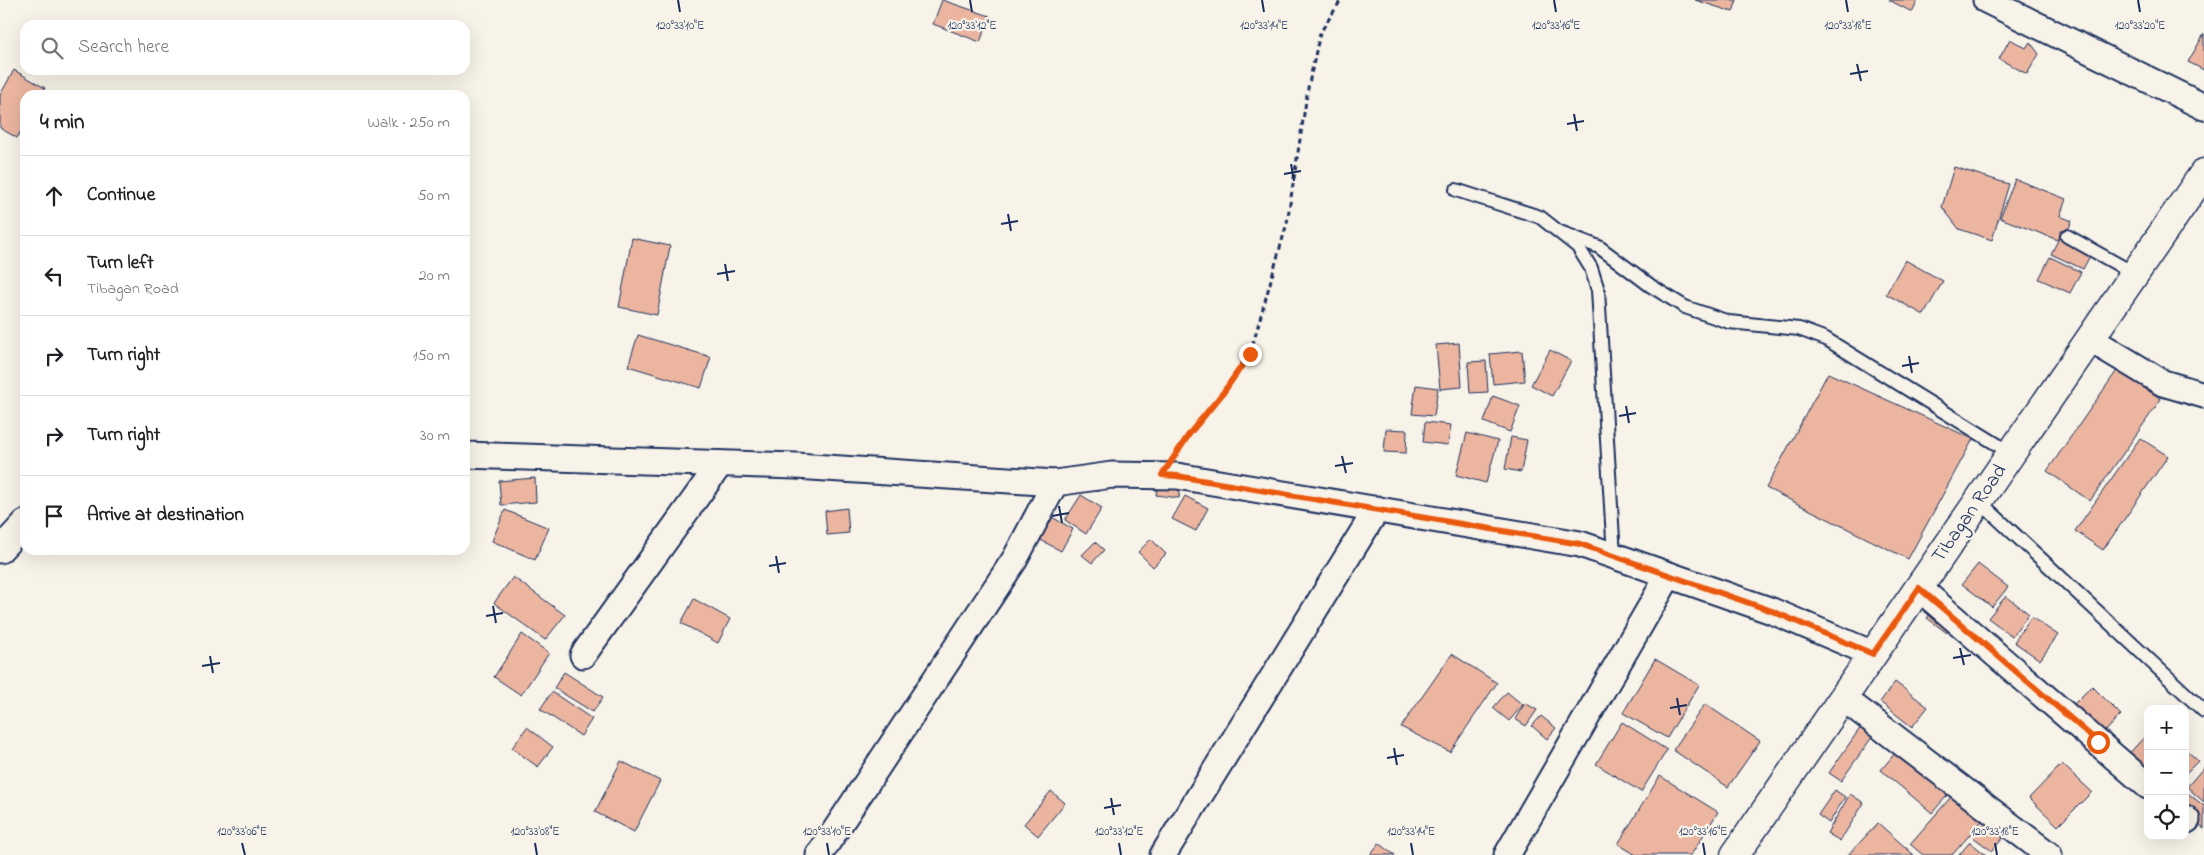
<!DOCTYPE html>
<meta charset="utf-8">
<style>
body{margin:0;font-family:"Indie Flower",sans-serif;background:#f2f2f2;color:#202124}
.controls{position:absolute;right:15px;bottom:15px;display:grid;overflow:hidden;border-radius:10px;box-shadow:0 5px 20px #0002}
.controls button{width:45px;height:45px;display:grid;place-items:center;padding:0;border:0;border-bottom:1px solid #e0e0e0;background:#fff;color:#202124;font:25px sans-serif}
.stop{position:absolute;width:15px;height:15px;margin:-11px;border:4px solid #ea580c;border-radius:50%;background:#fff}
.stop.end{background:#ea580c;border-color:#fff;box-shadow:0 1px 5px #0008}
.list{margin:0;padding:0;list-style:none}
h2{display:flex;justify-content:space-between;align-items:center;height:65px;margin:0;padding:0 20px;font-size:21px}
h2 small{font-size:16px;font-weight:400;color:#757577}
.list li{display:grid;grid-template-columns:32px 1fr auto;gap:15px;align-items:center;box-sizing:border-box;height:80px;padding:0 20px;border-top:1px solid #e0e0e0}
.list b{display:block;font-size:19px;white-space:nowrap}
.list p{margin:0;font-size:16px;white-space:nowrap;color:#757577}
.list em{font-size:16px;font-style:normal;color:#757577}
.icon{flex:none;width:28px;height:28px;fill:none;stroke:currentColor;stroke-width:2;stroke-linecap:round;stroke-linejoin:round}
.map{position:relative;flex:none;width:2204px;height:855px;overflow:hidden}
.search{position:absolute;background:#fff;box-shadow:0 5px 20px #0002;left:20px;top:20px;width:450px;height:55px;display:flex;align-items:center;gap:12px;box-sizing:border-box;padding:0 18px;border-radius:15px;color:#757577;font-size:19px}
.panel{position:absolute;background:#fff;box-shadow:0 5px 20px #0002;left:20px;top:90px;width:450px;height:465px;border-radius:15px}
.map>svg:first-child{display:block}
.building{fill:#ebb59f;stroke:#1b2f5e}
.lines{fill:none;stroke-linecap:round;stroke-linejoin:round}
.lane-casing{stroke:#1b2f5e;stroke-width:16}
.street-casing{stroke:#1b2f5e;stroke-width:29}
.secondary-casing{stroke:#1b2f5e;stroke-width:31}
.path{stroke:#1b2f5e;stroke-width:3;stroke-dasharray:5 4;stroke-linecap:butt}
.lane{stroke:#f7f3e8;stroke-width:12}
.street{stroke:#f7f3e8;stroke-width:25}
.secondary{stroke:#f7f3e8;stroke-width:28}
.route{stroke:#ea580c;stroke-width:6}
.ticks{fill:none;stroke:#1b2f5e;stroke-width:2}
.labels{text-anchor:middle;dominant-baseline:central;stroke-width:4.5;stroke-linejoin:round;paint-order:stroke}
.street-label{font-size:20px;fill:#1b2f5e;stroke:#f7f3e8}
.ticks-label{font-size:12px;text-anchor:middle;fill:#1b2f5e;stroke:#f7f3e8;stroke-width:4.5;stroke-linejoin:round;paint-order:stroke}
</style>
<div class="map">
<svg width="2204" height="855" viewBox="0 0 2204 855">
<rect width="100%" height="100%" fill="#f7f3e8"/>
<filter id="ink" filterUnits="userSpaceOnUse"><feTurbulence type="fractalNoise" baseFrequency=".02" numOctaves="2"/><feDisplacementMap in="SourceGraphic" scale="10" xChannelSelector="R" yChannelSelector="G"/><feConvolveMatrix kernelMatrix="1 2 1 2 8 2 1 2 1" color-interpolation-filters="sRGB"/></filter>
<g filter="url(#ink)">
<!-- building -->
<g class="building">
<polygon points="942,0 990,16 980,42 933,24"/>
<polygon points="1695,0 1737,0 1733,12"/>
<polygon points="1889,0 1918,0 1912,12"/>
<polygon points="2204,34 2204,70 2188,62"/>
<polygon points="2010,39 2026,48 2030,42 2039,54 2027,74 1999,59"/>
<polygon points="14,70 45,88 41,95 25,95 25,123 17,138 0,128 0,95"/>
<polygon points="1954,167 2009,184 1992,240 1959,229 1942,207"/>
<polygon points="2015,179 2066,199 2060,216 2072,221 2063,242 2000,218"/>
<polygon points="2060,236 2092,252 2083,269 2051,254"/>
<polygon points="632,238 670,246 657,315 619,307"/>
<polygon points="2050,257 2081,272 2070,293 2039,279"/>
<polygon points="1905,260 1943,281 1924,315 1886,294"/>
<polygon points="638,335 711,357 701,388 628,366"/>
<polygon points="1459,343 1462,387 1440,389 1436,345"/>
<polygon points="1550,350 1571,361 1552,396 1531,385"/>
<polygon points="1522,351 1525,381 1493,384 1490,354"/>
<polygon points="1486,361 1488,392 1470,393 1468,362"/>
<polygon points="2118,369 2161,399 2090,501 2047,471"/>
<polygon points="1828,373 1973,439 1908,559 1766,488"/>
<polygon points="1416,385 1438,388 1434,416 1412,414"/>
<polygon points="1493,396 1520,406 1510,432 1484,422"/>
<polygon points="1425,422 1451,425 1448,445 1423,442"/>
<polygon points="1386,429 1407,430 1406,453 1384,452"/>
<polygon points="1467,433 1498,441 1486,483 1456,475"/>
<polygon points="1511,437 1527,440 1521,472 1505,469"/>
<polygon points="2140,438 2168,456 2103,550 2075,531"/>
<polygon points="535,478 536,502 501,505 499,481"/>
<polygon points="1159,478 1181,481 1179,498 1156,495"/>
<polygon points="1081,495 1102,508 1086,534 1065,520"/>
<polygon points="1185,496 1208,508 1196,531 1172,519"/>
<polygon points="847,508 849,533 827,535 825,511"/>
<polygon points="505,510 549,528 535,560 492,541"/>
<polygon points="1050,516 1073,529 1061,551 1039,539"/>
<polygon points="1151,539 1166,554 1153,567 1138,552"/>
<polygon points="1095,542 1104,550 1092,563 1082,555"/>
<polygon points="1978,564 2008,587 1992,607 1962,584"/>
<polygon points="513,577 565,615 545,640 494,603"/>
<polygon points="2006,596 2029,614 2012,636 1988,618"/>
<polygon points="694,599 730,619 718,643 681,623"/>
<polygon points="1935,608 1955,623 1947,633 1927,618"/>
<polygon points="2031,617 2058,635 2040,660 2014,642"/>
<polygon points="522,634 549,653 521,695 494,677"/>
<polygon points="1452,654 1497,683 1450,752 1401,727"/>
<polygon points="1655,659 1699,685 1667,738 1623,713"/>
<polygon points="564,672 603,697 593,712 554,688"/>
<polygon points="1895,682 1928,707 1912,727 1880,702"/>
<polygon points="2092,686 2121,715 2101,736 2071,707"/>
<polygon points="552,692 592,719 581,736 540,709"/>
<polygon points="1507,692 1523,705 1509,721 1493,708"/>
<polygon points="1525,703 1537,710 1526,726 1515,719"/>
<polygon points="1705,704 1760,741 1728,787 1673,750"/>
<polygon points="1541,716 1556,728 1547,739 1532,726"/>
<polygon points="1865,721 1877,730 1841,781 1829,773"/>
<polygon points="1622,722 1667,750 1641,792 1596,764"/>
<polygon points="527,727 553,747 538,767 512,748"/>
<polygon points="2148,733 2148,780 2124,759"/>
<polygon points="1901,746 1952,790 1932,813 1881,770"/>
<polygon points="2185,749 2198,761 2185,774"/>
<polygon points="621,761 660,781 634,832 595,812"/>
<polygon points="2062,764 2092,792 2058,826 2029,798"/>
<polygon points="2204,767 2204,802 2187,787"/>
<polygon points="1660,776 1718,812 1691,855 1636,855 1618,844"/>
<polygon points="1835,790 1845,797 1829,823 1818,815"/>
<polygon points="1957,790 1987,815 1952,855 1923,855 1910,844"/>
<polygon points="1051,791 1065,803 1038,836 1024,824"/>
<polygon points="2185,791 2204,806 2204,829 2185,813"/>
<polygon points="1850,794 1864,803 1840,841 1827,833"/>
<polygon points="1989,817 2008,832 1992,851 1973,837"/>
<polygon points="1878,823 1914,855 1848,855"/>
<polygon points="1970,842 1986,855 1959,855"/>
<polygon points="1379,843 1395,855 1370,855"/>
</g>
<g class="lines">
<defs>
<g id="lane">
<polyline points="1456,190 1540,217 1578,247 1591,268 1598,290 1614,556"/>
<polyline points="1560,232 1599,247 1651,286 1685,307 1729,322 1799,329 1826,339 2011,453"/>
<polyline points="2067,236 2135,274"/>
<polyline points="1979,501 2204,711"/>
</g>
<g id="street">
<polyline points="1986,0 2204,107"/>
<polyline points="2090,339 2163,383 2204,395"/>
<polyline points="465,455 796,466 1055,483 1112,475 1177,476 1580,544 1772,611 1873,654"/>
<polyline points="0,550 25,523"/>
<polyline points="1919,588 2148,786"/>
<polyline points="583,655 720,464"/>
<polyline points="1843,698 2049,855"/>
<polyline points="2185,818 2187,820"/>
<polyline points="819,855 1015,559 1055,483"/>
<polyline points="1163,855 1377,509"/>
<polyline points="1507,855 1669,575"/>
</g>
<polyline id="secondary" points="1735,855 2204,173"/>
</defs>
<!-- lane casing -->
<use href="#lane" class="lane-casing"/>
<!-- street casing -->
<use href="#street" class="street-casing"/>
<!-- secondary casing -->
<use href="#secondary" class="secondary-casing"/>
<!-- path -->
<polyline class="path" points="1180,447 1190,433 1223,393 1250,354 1287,223 1308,88 1320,33 1341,0"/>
<!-- lane -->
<use href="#lane" class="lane"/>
<!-- street -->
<use href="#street" class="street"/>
<!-- secondary -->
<use href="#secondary" class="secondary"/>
</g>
</g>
<g class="lines" filter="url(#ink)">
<!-- route -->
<polyline class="route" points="1250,354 1223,393 1190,433 1162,475 1177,476 1580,544 1772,611 1873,654 1919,588 2098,742"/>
</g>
<!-- ticks -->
<path class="ticks" d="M678,0L680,12M970,0L972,12M1262,0L1264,12M1554,0L1556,12M1846,0L1848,12M2138,0L2140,12M1857,64L1861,81M1850,74L1868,71M1574,114L1577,131M1567,124L1584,121M1291,164L1294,181M1284,174L1301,171M1008,214L1011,231M1001,224L1018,221M725,264L728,281M717,274L735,271M1909,356L1912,373M1902,366L1919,363M1626,406L1629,423M1619,416L1636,413M1342,456L1346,473M1335,466L1353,463M1059,506L1062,523M1052,516L1069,513M776,556L779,573M769,566L786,563M493,606L496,623M486,616L503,613M1960,648L1964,665M210,656L213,673M1953,658L1971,655M202,666L220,663M1677,698L1680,715M1670,708L1687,705M1394,748L1397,765M1387,758L1404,755M1111,798L1114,815M1104,808L1121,805M242,843L245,855M535,843L537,855M827,843L829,855M1119,843L1121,855M1411,843L1413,855M1703,843L1705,855M1995,843L1997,855"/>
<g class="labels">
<!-- street labels -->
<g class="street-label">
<text transform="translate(1970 514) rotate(-55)">Tibagan Road</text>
</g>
</g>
<g class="ticks-label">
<text x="680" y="29">120°33'10"E</text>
<text x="972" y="29">120°33'12"E</text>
<text x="1264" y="29">120°33'14"E</text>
<text x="1848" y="29">120°33'18"E</text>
<text x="2140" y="29">120°33'20"E</text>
<text x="1556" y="29">120°33'16"E</text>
<text x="242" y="835">120°33'06"E</text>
<text x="535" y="835">120°33'08"E</text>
<text x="827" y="835">120°33'10"E</text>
<text x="1119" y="835">120°33'12"E</text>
<text x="1411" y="835">120°33'14"E</text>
<text x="1703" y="835">120°33'16"E</text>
<text x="1995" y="835">120°33'18"E</text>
</g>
</svg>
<div class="controls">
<button>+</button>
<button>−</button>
<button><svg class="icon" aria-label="locate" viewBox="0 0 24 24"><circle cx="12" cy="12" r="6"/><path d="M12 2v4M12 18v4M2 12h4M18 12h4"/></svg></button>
</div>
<div class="stop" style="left:2098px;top:742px"></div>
<div class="stop end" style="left:1250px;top:354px"></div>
<div class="search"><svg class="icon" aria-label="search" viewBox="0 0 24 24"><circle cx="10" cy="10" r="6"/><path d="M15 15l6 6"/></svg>Search here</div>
<section class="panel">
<h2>4 min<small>Walk · 250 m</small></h2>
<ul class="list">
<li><svg class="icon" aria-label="ahead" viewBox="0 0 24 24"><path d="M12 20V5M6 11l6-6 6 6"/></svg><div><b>Continue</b></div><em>50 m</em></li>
<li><svg class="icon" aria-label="left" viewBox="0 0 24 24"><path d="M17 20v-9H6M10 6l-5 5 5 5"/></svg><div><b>Turn left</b><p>Tibagan Road</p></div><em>20 m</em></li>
<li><svg class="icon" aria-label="right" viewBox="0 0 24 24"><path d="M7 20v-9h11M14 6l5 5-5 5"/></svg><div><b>Turn right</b></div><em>150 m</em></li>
<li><svg class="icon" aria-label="right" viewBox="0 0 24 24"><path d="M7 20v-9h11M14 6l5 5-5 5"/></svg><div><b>Turn right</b></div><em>30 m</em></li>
<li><svg class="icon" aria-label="arrive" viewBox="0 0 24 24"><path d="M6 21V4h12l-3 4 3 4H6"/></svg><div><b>Arrive at destination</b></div></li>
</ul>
</section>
</div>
